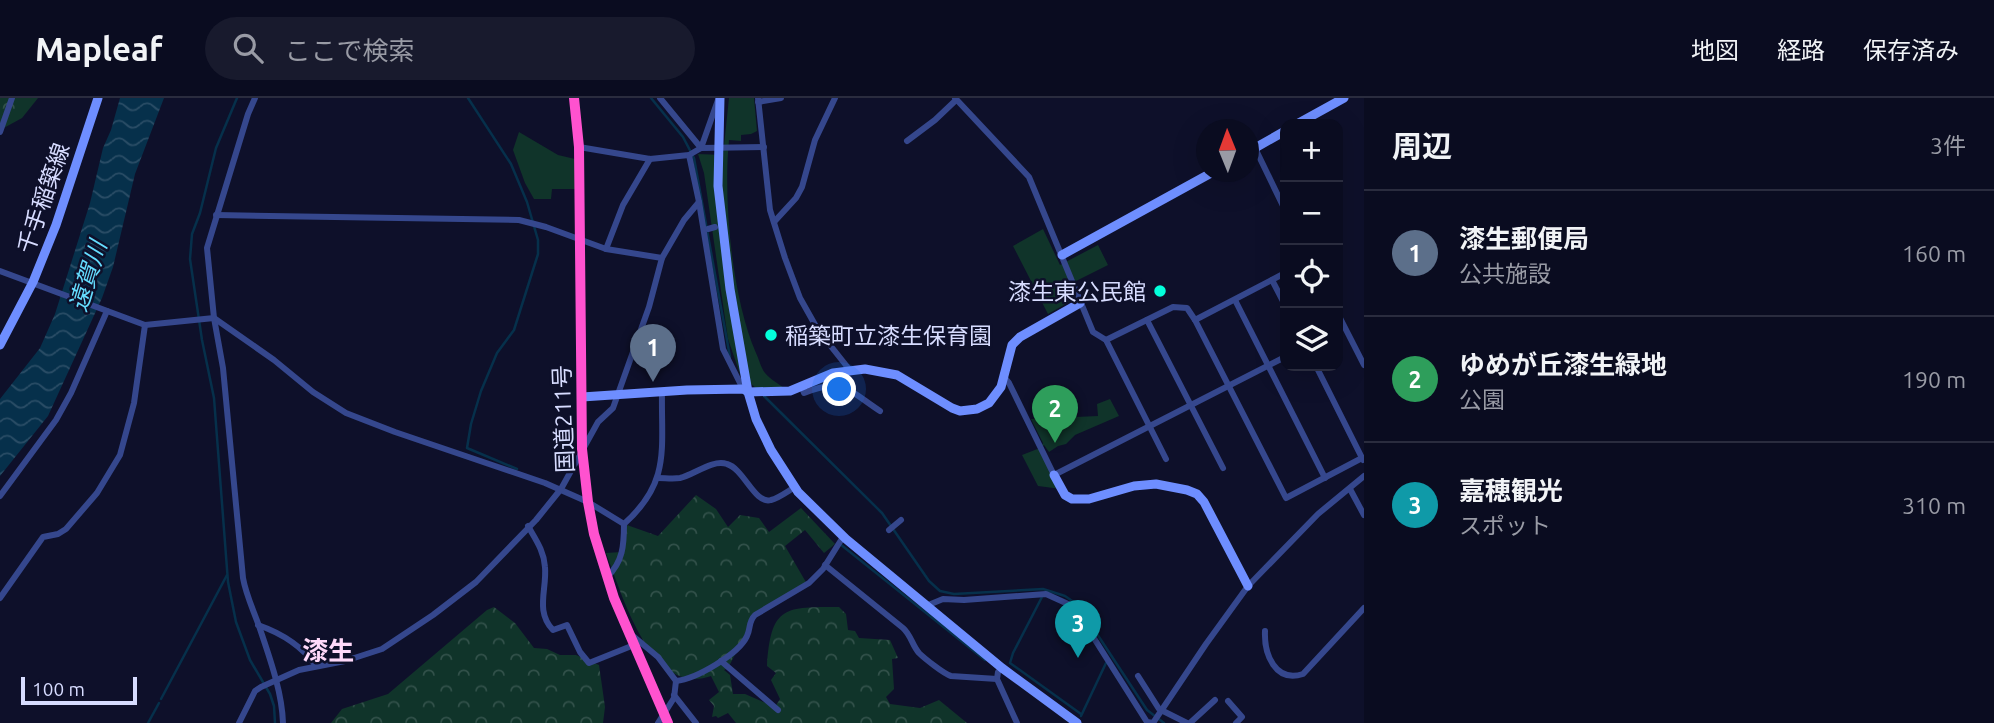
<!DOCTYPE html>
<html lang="ja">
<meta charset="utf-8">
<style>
body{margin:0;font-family:Ubuntu,"Noto Sans JP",sans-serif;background:#181a2d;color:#f1f3f6}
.controls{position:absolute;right:21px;top:21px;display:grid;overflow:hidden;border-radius:14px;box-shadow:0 7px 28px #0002}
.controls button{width:63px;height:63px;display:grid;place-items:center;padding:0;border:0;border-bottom:2px solid #2a2c3e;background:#0a0c20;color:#f1f3f6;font:35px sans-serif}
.compass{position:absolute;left:1196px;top:21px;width:63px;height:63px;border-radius:50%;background:#0a0c20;box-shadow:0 7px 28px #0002;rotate:359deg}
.scale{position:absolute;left:21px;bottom:18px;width:116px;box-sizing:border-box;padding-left:7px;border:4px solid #d7dcff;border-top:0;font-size:19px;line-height:24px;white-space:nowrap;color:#d7dcff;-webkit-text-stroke:5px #0e102a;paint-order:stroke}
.you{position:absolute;left:840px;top:292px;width:24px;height:24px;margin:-18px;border:5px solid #fff;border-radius:50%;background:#1a73e8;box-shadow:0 0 0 10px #1a73e833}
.badge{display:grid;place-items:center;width:46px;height:46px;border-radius:50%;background:#7c3aed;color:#fff;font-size:23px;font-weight:700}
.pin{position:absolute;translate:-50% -58px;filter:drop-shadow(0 2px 4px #0008)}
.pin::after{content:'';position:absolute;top:37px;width:24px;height:21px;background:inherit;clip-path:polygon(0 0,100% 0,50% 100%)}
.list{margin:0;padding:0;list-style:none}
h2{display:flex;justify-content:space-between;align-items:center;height:91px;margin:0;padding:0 28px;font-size:30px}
h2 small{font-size:23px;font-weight:400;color:#999ba5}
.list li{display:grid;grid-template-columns:46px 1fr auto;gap:21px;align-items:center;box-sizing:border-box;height:126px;padding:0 28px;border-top:2px solid #2a2c3e}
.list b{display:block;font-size:26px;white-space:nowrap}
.list p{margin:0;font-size:23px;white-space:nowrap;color:#999ba5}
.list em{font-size:23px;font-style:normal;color:#999ba5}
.icon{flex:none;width:38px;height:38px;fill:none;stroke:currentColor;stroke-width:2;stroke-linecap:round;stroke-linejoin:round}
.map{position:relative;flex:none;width:1364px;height:625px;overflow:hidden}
header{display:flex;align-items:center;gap:42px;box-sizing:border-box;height:98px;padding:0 35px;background:#0a0c20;border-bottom:2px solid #2a2c3e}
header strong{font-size:33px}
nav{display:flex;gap:38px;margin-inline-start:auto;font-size:24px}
.search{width:490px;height:63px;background:#181a2d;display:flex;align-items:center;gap:18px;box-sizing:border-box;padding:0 24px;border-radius:38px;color:#999ba5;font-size:26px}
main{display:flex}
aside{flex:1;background:#0a0c20}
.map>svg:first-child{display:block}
.forest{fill:url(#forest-crowns)}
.green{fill:#10342a}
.water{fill:url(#water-waves)}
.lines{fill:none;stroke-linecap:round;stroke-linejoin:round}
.stream{stroke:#06304b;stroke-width:2.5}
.street{stroke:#35478d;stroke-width:6}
.secondary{stroke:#6e8eff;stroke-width:9}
.highway{stroke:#ff52cf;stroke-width:10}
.poi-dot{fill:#03ffdb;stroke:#0e102a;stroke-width:2.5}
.labels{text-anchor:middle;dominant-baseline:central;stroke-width:5;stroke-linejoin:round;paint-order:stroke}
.street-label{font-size:23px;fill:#d7dcff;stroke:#0e102a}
.poi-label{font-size:23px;fill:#d7dcff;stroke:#0e102a;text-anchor:end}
.water-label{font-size:24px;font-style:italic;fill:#65ddff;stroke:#0e102a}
.quarter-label{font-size:26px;font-weight:bold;fill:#ffd9fa;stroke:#0e102a}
</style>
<header>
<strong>Mapleaf</strong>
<div class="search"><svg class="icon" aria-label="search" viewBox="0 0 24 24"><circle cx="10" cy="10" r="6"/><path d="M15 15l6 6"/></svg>ここで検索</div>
<nav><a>地図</a><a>経路</a><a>保存済み</a></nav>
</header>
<main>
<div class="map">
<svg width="1364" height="625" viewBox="0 0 1364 625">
<defs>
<pattern id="forest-crowns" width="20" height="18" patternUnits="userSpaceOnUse" patternTransform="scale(1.75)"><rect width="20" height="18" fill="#10342a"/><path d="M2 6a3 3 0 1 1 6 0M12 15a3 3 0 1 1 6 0" fill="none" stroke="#32514a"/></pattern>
<pattern id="water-waves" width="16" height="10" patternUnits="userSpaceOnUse" patternTransform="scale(1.75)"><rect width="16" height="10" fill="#06304b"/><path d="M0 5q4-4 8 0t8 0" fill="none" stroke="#2a4d66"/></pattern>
</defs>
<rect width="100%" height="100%" fill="#0e102a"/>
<!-- forest -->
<g class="forest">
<polygon points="0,0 38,0 22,20 0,32"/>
<path d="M696,397L716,411L728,429L740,417L759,420L769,434L801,410L835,446L824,455L805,432L785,448L807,486L755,518L728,570L724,572L730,577L733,596H745L775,609L780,601L771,582L776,575L767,568C771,508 784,509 839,509L846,516L848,532L855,533L859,540L890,542L898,560L892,561L894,591L886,599L890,606L920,610L939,602L967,625H736L728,615L718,620L716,618L712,619L714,608L709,602L719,594L711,578C651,600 622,496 606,455L622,454L624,426L658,438Z"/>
<polygon points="494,509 515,525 534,550 547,551 560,557 576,557 599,567 605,609 603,625 331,625 342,611 388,596 487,512"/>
</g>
<!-- green -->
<g class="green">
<path d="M729,0H754L757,33L751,36L741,37V43L729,42C723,103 732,200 756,255C759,261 761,270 765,275C770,281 780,287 786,291L758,292L740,276L728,241L704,75L698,56L723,57Z"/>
<polygon points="519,34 558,57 575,61 576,91 552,91 551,101 534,101 525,85 513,52"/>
<polygon points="1043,131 1060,167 1098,147 1108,167 1070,186 1071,203 1048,216 1013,148"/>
<polygon points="1110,301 1119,318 1075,337 1066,346 1058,348 1049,354 1044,347 1041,351 1061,391 1038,388 1022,357 1040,350 1043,345 1031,321 1098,318 1097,306"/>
</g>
<!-- water -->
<polygon class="water" points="120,0 164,0 135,76 113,169 102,200 48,318 0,378 0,301 40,250 55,216 90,105 103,50 111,32"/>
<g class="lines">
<!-- stream -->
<g class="stream">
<polyline points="237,0 216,50 200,115 192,136 190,161 202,242 214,300 228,484 236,524 250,562 270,596 274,608 275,625"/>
<polyline points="468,0 511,66 527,104 538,142 538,156 514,232 497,255 481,293 471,326 467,350 517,371"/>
<polyline points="651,0 683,39 694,60 730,259"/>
<polyline points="764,298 882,415 929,483 940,493 954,496 1043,491 1065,498 1078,507 1147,612 1164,625"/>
<polyline points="840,446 985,562"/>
<polyline points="1043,497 1013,555 1010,565 1081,616"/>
<polyline points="161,601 227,477"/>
<polyline points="1081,618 1106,565"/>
<polyline points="148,625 159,605"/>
</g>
<!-- street -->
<g class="street">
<path d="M255,0L248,16L207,150L214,220L223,270L243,480C246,497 253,511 259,528C269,558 282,593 283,625"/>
<polyline points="660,0 701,50"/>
<polyline points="758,0 770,112 785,160 800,200 818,232 849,271"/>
<polyline points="955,0 1029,79 1093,234 1106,242 1166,361"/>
<polyline points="758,4 781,0"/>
<polyline points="0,34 12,0"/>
<polyline points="907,43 935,22 956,2"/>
<polyline points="579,49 650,61 689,57 701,50 764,49"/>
<polyline points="701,50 718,2"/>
<polyline points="1255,50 1285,112"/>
<polyline points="689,57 699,104 723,251 743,291"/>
<polyline points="216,117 519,122 546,129 606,151 662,160"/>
<polyline points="774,124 796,100 802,89 815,42 835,0"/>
<polyline points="708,131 715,129"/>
<polyline points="606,151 623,107 650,61"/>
<path d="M0,173L145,227L214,220L274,262L313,294L346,315L395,334L545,385L588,404L624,426C624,447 623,464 607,479"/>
<polyline points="1272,182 1285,207"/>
<polyline points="1235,202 1325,380"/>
<polyline points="1338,216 1364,267"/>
<polyline points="1147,222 1223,370"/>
<polyline points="1195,222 1285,175"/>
<polyline points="1106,242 1173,209 1187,210 1195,222 1286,400 1362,360"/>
<polyline points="1316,268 1363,362"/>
<polyline points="1004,279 1009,285 1054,377 1285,259"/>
<path d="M802,289L804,295C843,279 848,292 880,313"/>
<path d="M658,380C665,380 673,381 680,380C694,377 712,361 727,366C744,371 755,407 771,402C779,400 788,393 795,389"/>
<polyline points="1350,391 1364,417"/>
<polyline points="0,398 56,322 71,295 107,213"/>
<path d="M624,426C671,384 661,351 662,294"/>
<path d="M528,428C536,442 544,453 545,469C547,492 535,513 553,532L567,527L580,554L589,565L634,547"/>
<polyline points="889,432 901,422"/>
<path d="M825,467L903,530C911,537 912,547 919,555C924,560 944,576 951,578L997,581"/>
<polyline points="0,500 43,439 58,436 66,431 97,395 120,357 134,305 145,227"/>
<polyline points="926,508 943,501 964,502 1046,496 1068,506 1078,515 1147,624 1153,625"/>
<path d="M258,527C281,535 302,548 316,568"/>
<path d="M1265,533C1264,556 1275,585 1303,576L1364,510"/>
<path d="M633,538L658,559L676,583C696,581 739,556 747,538C751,530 748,524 755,517L809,485L823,471L843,439"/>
<polyline points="721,563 778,612"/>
<polyline points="1002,570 998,574 997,581 1017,625"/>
<polyline points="1138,578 1159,611 1187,625"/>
<polyline points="674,597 696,625"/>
<polyline points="1228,603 1242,619 1236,625"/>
<polyline points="239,625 255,593 261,589 299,572 345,563 382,551 433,517 476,484 536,422 561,391 598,324 613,310 649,209 662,160 684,122 699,104"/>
<polyline points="658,625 674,600 676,583"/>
<polyline points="1153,625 1206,546 1248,488 1318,416 1364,378"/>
<polyline points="1190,625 1215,602"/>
</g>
<!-- secondary -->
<g class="secondary">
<polyline points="720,0 718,88 730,191 748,294 756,321 771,352 798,394 846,441 1002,570 1077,625"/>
<polyline points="1297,26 1344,0"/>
<polyline points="1248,54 1285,33"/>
<polyline points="1062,157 1213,74"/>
<polyline points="0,247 33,184 56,127 98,0"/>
<polyline points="582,299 687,292 743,291 748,294 790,293 833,275 865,271 897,277 952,310 960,313 977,311 989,305 1001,289 1012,247 1020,239 1080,205"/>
<polyline points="1054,377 1065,397 1072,401 1089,401 1134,388 1156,386 1187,392 1197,396 1204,404 1248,488"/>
</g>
<!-- highway -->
<polyline class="highway" points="574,0 579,49 582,351 588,404 594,436 614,500 668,625"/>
</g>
<!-- markers -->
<g class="poi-dot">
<circle cx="1160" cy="193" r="7"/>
<circle cx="771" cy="237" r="7"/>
</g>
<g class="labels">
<!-- street labels -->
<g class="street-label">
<text transform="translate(43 100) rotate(-71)">千手稲築線</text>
<text transform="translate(563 321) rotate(-92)">国道211号</text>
</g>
<!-- poi labels -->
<g class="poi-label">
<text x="1146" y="193">漆生東公民館</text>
<text x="785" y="237" text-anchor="start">稲築町立漆生保育園</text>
</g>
<!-- water labels -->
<g class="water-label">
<text transform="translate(88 178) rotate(-73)">遠賀川</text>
</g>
<!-- quarter labels -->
<g class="quarter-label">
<text x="328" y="552">漆生</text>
</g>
</g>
</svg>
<div class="controls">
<button>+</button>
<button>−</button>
<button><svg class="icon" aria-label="locate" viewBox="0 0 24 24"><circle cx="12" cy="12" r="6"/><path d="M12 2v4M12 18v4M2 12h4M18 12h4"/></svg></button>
<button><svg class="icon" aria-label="layers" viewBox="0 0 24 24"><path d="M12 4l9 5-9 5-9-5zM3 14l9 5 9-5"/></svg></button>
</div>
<svg class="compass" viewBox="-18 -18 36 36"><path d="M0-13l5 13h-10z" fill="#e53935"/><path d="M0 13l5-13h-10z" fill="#999ba5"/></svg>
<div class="scale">100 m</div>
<div class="you"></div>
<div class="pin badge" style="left:653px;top:284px;background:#5c6f8a">1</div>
<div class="pin badge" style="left:1055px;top:345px;background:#2e9e5b">2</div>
<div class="pin badge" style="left:1078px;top:560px;background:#0f9aa8">3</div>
</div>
<aside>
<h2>周辺<small>3件</small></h2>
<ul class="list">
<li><span class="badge" style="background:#5c6f8a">1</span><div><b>漆生郵便局</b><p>公共施設</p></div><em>160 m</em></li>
<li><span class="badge" style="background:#2e9e5b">2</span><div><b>ゆめが丘漆生緑地</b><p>公園</p></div><em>190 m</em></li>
<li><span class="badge" style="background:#0f9aa8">3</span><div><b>嘉穂観光</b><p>スポット</p></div><em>310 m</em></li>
</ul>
</aside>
</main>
